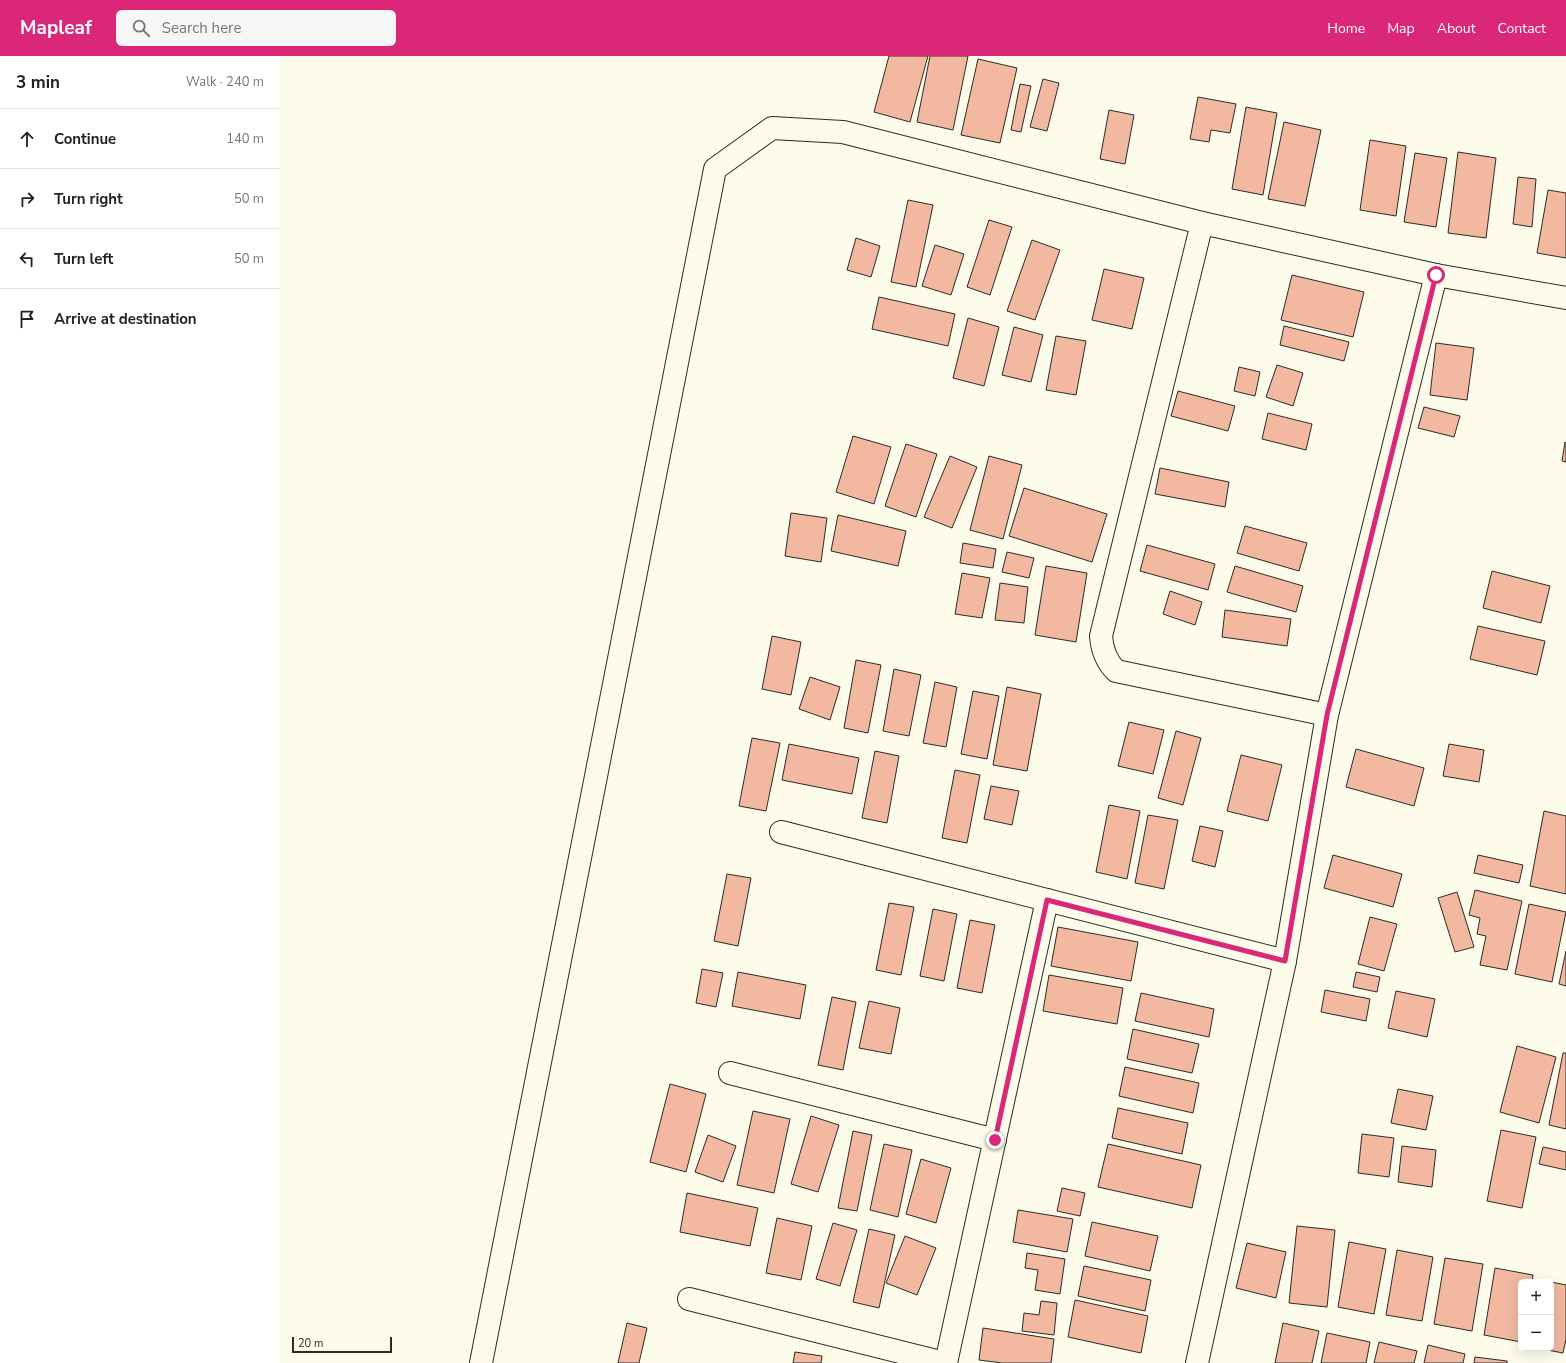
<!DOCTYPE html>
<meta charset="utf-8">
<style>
body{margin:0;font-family:"Nunito Sans",sans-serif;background:#f6f6f6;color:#222}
.controls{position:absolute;right:12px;bottom:12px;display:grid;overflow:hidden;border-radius:6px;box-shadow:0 4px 16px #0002}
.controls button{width:36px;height:36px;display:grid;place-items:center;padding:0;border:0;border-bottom:1px solid #e0e0e0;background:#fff;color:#222;font:20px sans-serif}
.scale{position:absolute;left:12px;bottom:10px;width:100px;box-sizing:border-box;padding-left:4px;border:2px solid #2b2b2b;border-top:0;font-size:11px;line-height:14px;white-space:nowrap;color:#2b2b2b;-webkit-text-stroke:3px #fdfbea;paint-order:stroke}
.stop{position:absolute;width:12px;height:12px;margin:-9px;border:3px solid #db2777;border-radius:50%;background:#fff}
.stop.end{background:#db2777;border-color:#fff;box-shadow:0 1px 4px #0008}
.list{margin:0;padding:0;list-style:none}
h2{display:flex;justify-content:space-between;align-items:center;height:52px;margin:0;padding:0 16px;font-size:17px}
h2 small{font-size:13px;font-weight:400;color:#767676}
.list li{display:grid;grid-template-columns:26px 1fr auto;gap:12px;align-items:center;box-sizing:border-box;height:60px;padding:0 16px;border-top:1px solid #e0e0e0}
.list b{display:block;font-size:15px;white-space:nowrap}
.list em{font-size:13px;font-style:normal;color:#767676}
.icon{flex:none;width:22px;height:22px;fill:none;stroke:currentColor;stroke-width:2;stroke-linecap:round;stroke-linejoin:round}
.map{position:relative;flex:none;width:1286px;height:1307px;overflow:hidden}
header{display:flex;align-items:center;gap:24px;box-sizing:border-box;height:56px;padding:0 20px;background:#db2777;color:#fff}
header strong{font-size:19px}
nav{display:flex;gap:22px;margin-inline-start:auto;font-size:14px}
.search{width:280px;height:36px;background:#f6f6f6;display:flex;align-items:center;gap:10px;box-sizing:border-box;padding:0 14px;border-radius:6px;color:#767676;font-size:15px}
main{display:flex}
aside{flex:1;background:#fff}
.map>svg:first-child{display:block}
.building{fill:#f2b8a0;stroke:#2b2b2b}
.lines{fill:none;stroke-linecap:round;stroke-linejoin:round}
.minor-casing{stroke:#2b2b2b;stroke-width:24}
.minor{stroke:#fdfbea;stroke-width:22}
.route{stroke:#db2777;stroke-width:5}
</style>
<header>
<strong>Mapleaf</strong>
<div class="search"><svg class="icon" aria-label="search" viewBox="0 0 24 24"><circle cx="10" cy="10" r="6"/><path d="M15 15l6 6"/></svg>Search here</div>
<nav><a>Home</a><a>Map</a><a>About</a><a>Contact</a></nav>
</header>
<main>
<aside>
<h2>3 min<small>Walk · 240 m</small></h2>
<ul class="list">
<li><svg class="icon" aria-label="ahead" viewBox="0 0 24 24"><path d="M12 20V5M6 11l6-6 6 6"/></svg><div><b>Continue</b></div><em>140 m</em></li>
<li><svg class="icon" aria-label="right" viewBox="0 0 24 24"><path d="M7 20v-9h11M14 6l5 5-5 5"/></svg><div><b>Turn right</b></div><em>50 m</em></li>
<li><svg class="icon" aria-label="left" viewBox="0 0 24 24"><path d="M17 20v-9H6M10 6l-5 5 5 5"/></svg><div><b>Turn left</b></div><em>50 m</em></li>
<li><svg class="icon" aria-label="arrive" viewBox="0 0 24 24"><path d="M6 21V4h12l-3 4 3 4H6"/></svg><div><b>Arrive at destination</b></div></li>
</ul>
</aside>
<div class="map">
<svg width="1286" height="1307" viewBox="0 0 1286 1307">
<rect width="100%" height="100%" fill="#fdfbea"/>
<!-- building -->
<g class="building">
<polygon points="609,0 648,0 630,66 594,56"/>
<polygon points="650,0 688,0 673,74 637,66"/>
<polygon points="698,3 737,12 720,87 681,79"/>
<polygon points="763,23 779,27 767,75 750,71"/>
<polygon points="740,28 751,30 741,76 731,74"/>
<polygon points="918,41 956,48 950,77 931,74 929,86 910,83"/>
<polygon points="966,51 997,57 983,139 952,133"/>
<polygon points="829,54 854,59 845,108 820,103"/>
<polygon points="1004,66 1041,74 1025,150 988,143"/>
<polygon points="1090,84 1126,90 1116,160 1080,154"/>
<polygon points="1178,96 1216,102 1206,182 1168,177"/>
<polygon points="1135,97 1167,102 1156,171 1124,166"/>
<polygon points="1238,121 1256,123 1252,171 1233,168"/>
<polygon points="1268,134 1286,137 1286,202 1257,197"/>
<polygon points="628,144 653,149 636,231 611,226"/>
<polygon points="709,164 732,171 710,239 687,231"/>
<polygon points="576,182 600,190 591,221 567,214"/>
<polygon points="752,184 780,194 755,264 727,255"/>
<polygon points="655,189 684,198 671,239 642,230"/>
<polygon points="824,213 864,222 852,273 812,264"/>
<polygon points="1012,219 1084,236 1073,281 1001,264"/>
<polygon points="599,241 675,258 668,290 592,273"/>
<polygon points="688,262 719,271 704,330 673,322"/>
<polygon points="1004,270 1069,286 1064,305 1000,289"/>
<polygon points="734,271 763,279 751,326 722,319"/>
<polygon points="776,280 806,285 796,339 766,334"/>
<polygon points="1156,287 1194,292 1187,344 1150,339"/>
<polygon points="997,309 1023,317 1013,350 986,341"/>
<polygon points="959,311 980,316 975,340 954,335"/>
<polygon points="898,335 955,350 948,375 891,360"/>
<polygon points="1144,351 1180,360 1174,381 1138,372"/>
<polygon points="988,357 1032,368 1026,394 982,383"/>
<polygon points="573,380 611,391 594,448 556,436"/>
<polygon points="1285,386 1286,387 1286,406 1282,405"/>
<polygon points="626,388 657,398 636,461 605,450"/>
<polygon points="670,400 697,411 672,472 644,461"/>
<polygon points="709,400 742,409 723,483 690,474"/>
<polygon points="880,412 949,426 945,451 875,438"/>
<polygon points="744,432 827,458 812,506 729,480"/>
<polygon points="511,457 547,462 541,506 505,500"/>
<polygon points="558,459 626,475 618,510 551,495"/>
<polygon points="965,470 1027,487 1019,515 957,497"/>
<polygon points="683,487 716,493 713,512 680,507"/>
<polygon points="867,489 935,508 928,534 860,515"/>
<polygon points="727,496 754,502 749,522 722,516"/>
<polygon points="766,510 807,517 796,586 755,579"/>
<polygon points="955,510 1023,530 1016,556 947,536"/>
<polygon points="1212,515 1270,530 1261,567 1203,552"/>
<polygon points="682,517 710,522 702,562 675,558"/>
<polygon points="720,527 748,531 744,567 715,564"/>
<polygon points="890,535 922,546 915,569 883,558"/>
<polygon points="945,554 1011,563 1007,590 942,581"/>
<polygon points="1198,570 1265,585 1257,619 1190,603"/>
<polygon points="492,580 521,586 511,639 482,633"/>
<polygon points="576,604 601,609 588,677 564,672"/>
<polygon points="614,613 641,619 629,680 603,675"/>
<polygon points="530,621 560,631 550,664 519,653"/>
<polygon points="655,626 677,631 666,691 643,687"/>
<polygon points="727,631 761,638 747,715 713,709"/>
<polygon points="693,635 719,640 707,703 681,698"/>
<polygon points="849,666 884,674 873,718 838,710"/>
<polygon points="896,675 921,682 903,749 878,742"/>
<polygon points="472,682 500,687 486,755 459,750"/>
<polygon points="509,688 579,702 572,738 502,724"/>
<polygon points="1169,688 1204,694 1199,726 1163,720"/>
<polygon points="1076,693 1144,712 1134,750 1066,731"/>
<polygon points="595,695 619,700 607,767 582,762"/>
<polygon points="961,699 1002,709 988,765 947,755"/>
<polygon points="675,714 700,719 687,787 662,782"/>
<polygon points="711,730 739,735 732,769 704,763"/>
<polygon points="829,749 860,755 847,823 816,816"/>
<polygon points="1264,755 1286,760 1286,838 1250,830"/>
<polygon points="868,759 898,764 884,833 855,827"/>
<polygon points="920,770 943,775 935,811 912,805"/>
<polygon points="1053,799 1122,818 1113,851 1044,832"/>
<polygon points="1198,799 1243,809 1239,827 1194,817"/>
<polygon points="447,818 471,822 458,890 434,885"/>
<polygon points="1195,834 1242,845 1227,914 1200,909 1206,880 1197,878 1200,862 1189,859"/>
<polygon points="1177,836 1194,891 1175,896 1158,842"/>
<polygon points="609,847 634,851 621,919 596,914"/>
<polygon points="1249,848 1286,856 1272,926 1235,918"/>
<polygon points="653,853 677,858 664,925 640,920"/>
<polygon points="1090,861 1117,868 1104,915 1078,908"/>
<polygon points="690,864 715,869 702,937 677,932"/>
<polygon points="778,871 858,886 851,925 771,910"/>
<polygon points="1286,895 1286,930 1279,928"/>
<polygon points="422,913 443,917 436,951 416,947"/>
<polygon points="458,916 526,929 520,963 452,950"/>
<polygon points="1076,916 1100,921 1097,936 1073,931"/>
<polygon points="769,919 843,932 837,968 763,955"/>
<polygon points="1045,934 1090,943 1086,965 1041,956"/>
<polygon points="1116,935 1155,943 1147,981 1108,972"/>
<polygon points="861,937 934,953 929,981 855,965"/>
<polygon points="552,941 576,946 563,1014 538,1009"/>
<polygon points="589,945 620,952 611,998 579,992"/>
<polygon points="853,973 919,988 912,1017 847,1003"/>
<polygon points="1237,990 1276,1001 1259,1067 1220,1056"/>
<polygon points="1283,997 1286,997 1286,1073 1269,1069"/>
<polygon points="845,1011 919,1027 913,1057 839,1040"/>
<polygon points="390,1028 426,1038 406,1116 370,1106"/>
<polygon points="1118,1033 1153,1040 1146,1074 1111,1067"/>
<polygon points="838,1052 908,1067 902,1098 832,1082"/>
<polygon points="473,1055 510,1063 494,1137 457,1129"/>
<polygon points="531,1060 559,1069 538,1136 511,1128"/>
<polygon points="1221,1074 1256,1081 1242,1152 1207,1145"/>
<polygon points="573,1075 592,1079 577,1155 558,1152"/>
<polygon points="1082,1078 1114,1082 1109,1121 1078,1117"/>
<polygon points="428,1079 456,1090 443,1126 415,1116"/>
<polygon points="604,1088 632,1094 618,1161 590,1154"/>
<polygon points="828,1088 921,1109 912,1152 818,1131"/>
<polygon points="1122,1090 1156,1094 1152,1131 1118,1126"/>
<polygon points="1263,1091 1286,1096 1286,1114 1259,1108"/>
<polygon points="641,1103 671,1112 656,1167 626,1158"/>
<polygon points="782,1132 805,1137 800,1160 777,1155"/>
<polygon points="407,1137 478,1152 470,1190 400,1176"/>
<polygon points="738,1154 793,1163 787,1196 733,1186"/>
<polygon points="497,1162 532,1170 521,1224 486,1217"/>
<polygon points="812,1166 878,1180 870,1215 805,1200"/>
<polygon points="553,1167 577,1174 560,1230 536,1223"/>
<polygon points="1017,1170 1055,1174 1047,1251 1009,1247"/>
<polygon points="589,1173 615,1179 599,1252 573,1246"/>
<polygon points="625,1180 656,1192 637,1239 606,1227"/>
<polygon points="1069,1186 1106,1193 1094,1258 1058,1251"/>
<polygon points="967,1187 1006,1196 996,1242 956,1232"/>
<polygon points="1117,1194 1153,1201 1142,1265 1106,1259"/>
<polygon points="747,1197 785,1203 780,1238 755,1234 758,1214 745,1212"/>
<polygon points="1165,1202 1203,1208 1192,1275 1154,1268"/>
<polygon points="804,1210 871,1224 865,1255 798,1240"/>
<polygon points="1215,1212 1253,1219 1252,1226 1241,1226 1241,1286 1204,1279"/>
<polygon points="1271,1226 1286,1229 1286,1283 1283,1297 1257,1292 1271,1292"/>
<polygon points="795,1244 868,1260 861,1297 788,1281"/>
<polygon points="761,1245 777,1247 774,1279 742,1275 744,1257 759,1259"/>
<polygon points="347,1267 367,1272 359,1307 338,1307"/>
<polygon points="1003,1267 1039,1275 1032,1307 995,1307"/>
<polygon points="703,1272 774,1283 771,1307 722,1307 699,1304"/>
<polygon points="1047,1277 1090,1286 1086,1307 1041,1307"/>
<polygon points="1099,1286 1137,1295 1134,1307 1094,1307"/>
<polygon points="1148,1289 1185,1298 1183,1307 1144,1307"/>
<polygon points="515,1296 542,1300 541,1307 513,1307"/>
<polygon points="1195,1301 1227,1305 1227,1307 1194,1307"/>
</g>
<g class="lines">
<defs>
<g id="minor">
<path d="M922,167L821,580C822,594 826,605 836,615L1047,659"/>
<polyline points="501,776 1005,905"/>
<polyline points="450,1017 715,1084"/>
<polyline points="409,1243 664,1307"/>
<polyline points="201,1307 435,113 492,72 563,76 922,167 1156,219"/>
<polyline points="666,1307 767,844"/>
<polyline points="917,1307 1005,905 1047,659 1156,219 1286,242"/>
</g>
</defs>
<!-- minor casing -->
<use href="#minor" class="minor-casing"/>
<!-- minor -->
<use href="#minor" class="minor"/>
</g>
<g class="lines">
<!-- route -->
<polyline class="route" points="715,1084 767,844 1005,905 1047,659 1156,219"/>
</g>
</svg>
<div class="controls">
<button>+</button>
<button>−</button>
</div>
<div class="scale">20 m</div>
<div class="stop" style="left:1156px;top:219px"></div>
<div class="stop end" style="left:715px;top:1084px"></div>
</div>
</main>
